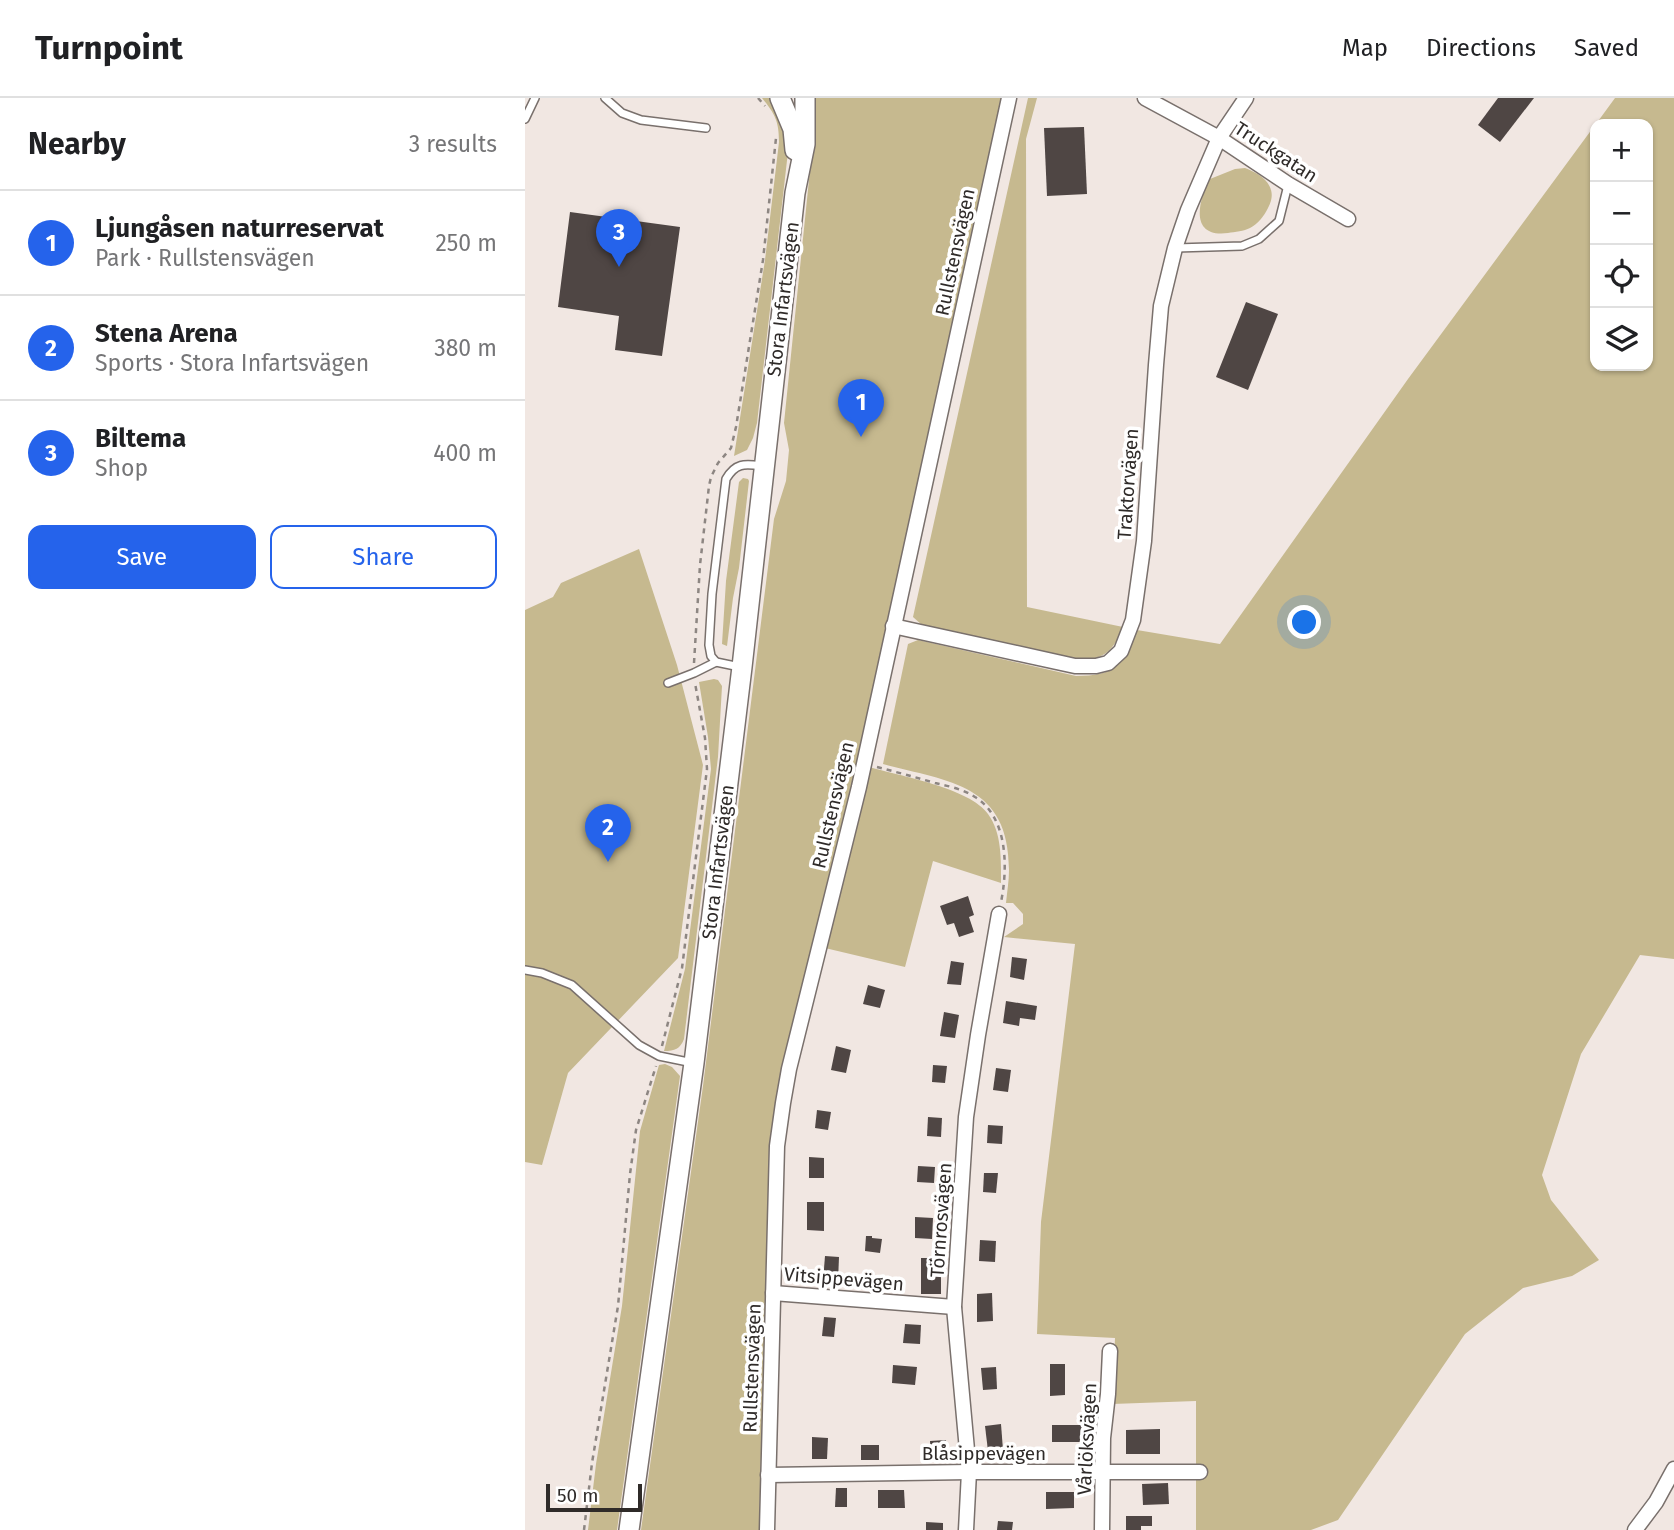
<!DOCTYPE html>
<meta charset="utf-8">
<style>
body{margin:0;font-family:"Fira Sans",sans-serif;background:#f2f2f2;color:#202124}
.controls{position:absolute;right:21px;top:21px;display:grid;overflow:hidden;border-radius:14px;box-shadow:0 2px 5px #0004}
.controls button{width:63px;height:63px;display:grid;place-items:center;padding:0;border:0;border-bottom:2px solid #e0e0e0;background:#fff;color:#202124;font:35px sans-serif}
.scale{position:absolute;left:21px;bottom:18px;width:96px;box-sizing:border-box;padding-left:7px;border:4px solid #2f2b29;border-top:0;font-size:19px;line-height:24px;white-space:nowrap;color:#2f2b29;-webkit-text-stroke:5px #fff;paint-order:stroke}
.you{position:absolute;left:780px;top:525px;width:24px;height:24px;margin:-18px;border:5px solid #fff;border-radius:50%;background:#1a73e8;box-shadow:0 0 0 10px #1a73e833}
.badge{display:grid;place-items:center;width:46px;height:46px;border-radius:50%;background:#2563eb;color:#fff;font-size:23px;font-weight:700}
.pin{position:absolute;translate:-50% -58px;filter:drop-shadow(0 2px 4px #0008)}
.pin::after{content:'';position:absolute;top:37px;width:24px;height:21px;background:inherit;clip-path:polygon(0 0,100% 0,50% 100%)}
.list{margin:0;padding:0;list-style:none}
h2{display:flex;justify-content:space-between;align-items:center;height:91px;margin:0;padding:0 28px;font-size:30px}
h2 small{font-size:23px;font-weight:400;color:#757577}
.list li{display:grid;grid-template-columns:46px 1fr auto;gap:21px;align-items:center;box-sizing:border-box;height:105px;padding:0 28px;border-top:2px solid #e0e0e0}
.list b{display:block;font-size:26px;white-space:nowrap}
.list p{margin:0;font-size:23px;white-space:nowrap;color:#757577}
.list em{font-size:23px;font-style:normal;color:#757577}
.actions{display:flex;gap:14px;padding:21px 28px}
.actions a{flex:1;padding:16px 0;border:2px solid #2563eb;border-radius:14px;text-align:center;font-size:24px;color:#2563eb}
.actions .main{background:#2563eb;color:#fff}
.icon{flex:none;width:38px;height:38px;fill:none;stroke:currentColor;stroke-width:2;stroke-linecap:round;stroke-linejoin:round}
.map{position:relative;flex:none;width:1149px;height:1432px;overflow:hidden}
header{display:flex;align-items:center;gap:42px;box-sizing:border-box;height:98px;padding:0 35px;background:#fff;border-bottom:2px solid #e0e0e0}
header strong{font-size:33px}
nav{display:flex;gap:38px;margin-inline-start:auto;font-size:24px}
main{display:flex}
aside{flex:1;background:#fff}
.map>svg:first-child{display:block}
.green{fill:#c6b98f}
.building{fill:#4f4644}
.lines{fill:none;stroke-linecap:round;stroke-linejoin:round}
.service-casing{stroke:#79706c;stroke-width:10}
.minor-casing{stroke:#79706c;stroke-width:17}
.secondary-casing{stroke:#79706c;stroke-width:22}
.path{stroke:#8d8682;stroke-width:2.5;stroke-dasharray:5 5;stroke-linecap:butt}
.service{stroke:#fff;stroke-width:7}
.minor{stroke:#fff;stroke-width:14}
.secondary{stroke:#fff;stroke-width:19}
.labels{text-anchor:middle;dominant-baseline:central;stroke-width:7;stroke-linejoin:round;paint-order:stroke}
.street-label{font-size:19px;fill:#2f2b29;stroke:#fff}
</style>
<header>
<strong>Turnpoint</strong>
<nav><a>Map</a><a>Directions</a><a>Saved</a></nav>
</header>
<main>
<aside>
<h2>Nearby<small>3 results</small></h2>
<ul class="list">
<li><span class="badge">1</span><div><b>Ljungåsen naturreservat</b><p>Park · Rullstensvägen</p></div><em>250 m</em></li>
<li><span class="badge">2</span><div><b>Stena Arena</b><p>Sports · Stora Infartsvägen</p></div><em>380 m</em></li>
<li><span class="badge">3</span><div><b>Biltema</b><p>Shop</p></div><em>400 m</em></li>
</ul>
<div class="actions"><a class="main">Save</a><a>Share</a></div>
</aside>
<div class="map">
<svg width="1149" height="1432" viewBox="0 0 1149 1432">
<rect width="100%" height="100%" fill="#f1e7e2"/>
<!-- green -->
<g class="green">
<path d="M237,0H247L264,45L232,325L228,340L222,352L209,358L240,162L254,44C254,23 250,16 237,0Z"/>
<polygon points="289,0 477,0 328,685 248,1042 241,1176 234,1432 116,1432 178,988 249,421 261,383 264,352 259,325 288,43"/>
<path d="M503,0H512L501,41L502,509L598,529C588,555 577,563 549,562L397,527L388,519Z"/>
<path d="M1090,0H1149V861L1115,857L1056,956L1017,1077L1026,1102L1074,1162L1047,1178L998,1190L940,1236L813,1422L786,1432H671V1303L587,1306L590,1240L512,1236L516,1124L550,846L479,839L498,826V816L488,805H481C482,794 484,783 484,772C484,686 425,684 358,666L383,546L393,542L551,578C589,578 600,567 612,532L695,546L883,281L1070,27V268H1123V26H1071Z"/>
<path d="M720,70C739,77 754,90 743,110C739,118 733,126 725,130C719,133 710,134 703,135C664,140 673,103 685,81L710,71Z"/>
<polygon points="218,380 223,381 224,383 214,470 208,500 202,548 197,546 201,483 214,384"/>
<polygon points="114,451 152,567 178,667 153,860 43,975 17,1067 0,1064 0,512 28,499 36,485"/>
<path d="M189,581L193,582L197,588L193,659L159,941C155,951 150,953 139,953L160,871L186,671L183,639L174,584Z"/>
<path d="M344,669C375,678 445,690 463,716C477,735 476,762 476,785L408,763L380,869L300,850Z"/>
<polygon points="140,966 147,969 155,978 92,1432 63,1432 71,1366 97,1208 115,1033 134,967"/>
</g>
<!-- building -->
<g class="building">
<polygon points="973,0 1009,0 975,44 953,27"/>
<polygon points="559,29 562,96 522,98 519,30"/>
<polygon points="45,114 155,129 137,258 90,252 94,218 33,209"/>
<polygon points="721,204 753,216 723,292 691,279"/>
<polygon points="443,798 449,817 444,819 449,834 434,839 429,825 422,827 415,808"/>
<polygon points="487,859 502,861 499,882 485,879"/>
<polygon points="426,863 439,865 436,887 422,886"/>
<polygon points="343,887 360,892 355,910 338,906"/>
<polygon points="481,903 512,908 510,922 495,920 494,928 478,925"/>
<polygon points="419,914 434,917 430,940 415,938"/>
<polygon points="311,948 326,952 321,975 306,972"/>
<polygon points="408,967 422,968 420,985 407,984"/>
<polygon points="471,970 486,972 483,994 468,992"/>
<polygon points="292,1012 306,1014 303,1032 290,1030"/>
<polygon points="403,1019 417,1020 416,1039 402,1038"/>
<polygon points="463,1027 478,1028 477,1046 462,1045"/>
<polygon points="284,1059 299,1060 299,1080 284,1080"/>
<polygon points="393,1068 410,1069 409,1085 392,1084"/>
<polygon points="459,1075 473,1075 471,1095 458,1094"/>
<polygon points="282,1104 299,1104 299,1133 282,1132"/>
<polygon points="390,1119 408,1120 407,1141 390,1140"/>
<polygon points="341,1138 347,1138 347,1140 357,1141 355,1155 340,1153"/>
<polygon points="455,1142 471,1143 470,1164 454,1163"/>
<polygon points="300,1158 314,1159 313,1184 298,1183"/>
<rect x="396" y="1160" width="20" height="36"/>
<polygon points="467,1195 468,1223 452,1224 452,1196"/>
<polygon points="299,1219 311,1220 309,1239 297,1238"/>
<polygon points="380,1226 396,1227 395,1246 378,1245"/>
<polygon points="525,1266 540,1266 540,1297 525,1298"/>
<polygon points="368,1267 392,1269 390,1287 367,1285"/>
<polygon points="471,1269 472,1291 458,1292 456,1270"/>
<polygon points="476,1326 478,1352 463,1353 460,1328"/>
<rect x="527" y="1327" width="32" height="17"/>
<polygon points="635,1331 635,1356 601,1356 601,1332"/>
<polygon points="287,1339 303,1340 302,1361 287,1361"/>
<polygon points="421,1342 422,1362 406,1362 405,1343"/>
<rect x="336" y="1347" width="18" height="15"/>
<polygon points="643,1385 644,1406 618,1407 617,1386"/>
<polygon points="311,1390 322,1390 322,1409 310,1409"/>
<polygon points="353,1392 379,1392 380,1410 353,1410"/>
<polygon points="521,1394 549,1394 549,1410 521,1411"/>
<polygon points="601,1418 627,1418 627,1428 616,1428 616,1432 601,1432"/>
<polygon points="473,1423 488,1424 487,1432 472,1432"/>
<polygon points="401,1424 418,1425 418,1432 401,1432"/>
</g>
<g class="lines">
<defs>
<g id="service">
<polyline points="80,0 97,15 116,22 181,30"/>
<polyline points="0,21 10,0"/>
<polyline points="651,150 717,148 734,141 754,123 763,87"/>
<path d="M215,569L191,564L186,558L184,547L187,496L201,381C211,364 220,366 238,368"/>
<polyline points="143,585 169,575 191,564"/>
<polyline points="0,872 17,875 47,887 114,947 134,958 168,965"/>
</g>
<g id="minor">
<polyline points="620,0 694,40 763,86 823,121"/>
<polyline points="368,528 550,568 571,568 583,565 596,553 608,522 619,443 631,267 636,208 650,150 663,112 694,40 721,0"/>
<polyline points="248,1195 429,1209"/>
<polyline points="243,1377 444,1374 675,1374"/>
<polyline points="242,1432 252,1048 258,1005 264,971 334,689 484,0"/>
<polyline points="441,1432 444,1374 429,1209 441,1019 453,937 474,816"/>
<polyline points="577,1432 578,1340 583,1296 585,1253"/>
<polyline points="1110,1432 1131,1404 1149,1371"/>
</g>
<g id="secondary">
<polyline points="255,0 268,31 270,52"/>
<polyline points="104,1432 169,965 217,569 270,95 280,46 280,0"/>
</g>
</defs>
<!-- service casing -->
<use href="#service" class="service-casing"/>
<!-- minor casing -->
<use href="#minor" class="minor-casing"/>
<!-- secondary casing -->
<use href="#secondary" class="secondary-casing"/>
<!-- path -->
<g class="path">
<polyline points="233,0 240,8"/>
<polyline points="169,565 175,467 184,388 186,379 193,365 206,350 211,329 238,162 251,40"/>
<path d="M352,669C371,674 390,679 410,685C423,688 438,691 450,699C483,719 483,770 476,804"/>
<polyline points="137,948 157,870 182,671 180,640 170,585"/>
<polyline points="59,1432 67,1365 93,1208 105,1076 111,1032 131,968"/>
</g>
<!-- service -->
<use href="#service" class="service"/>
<!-- minor -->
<use href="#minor" class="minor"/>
<!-- secondary -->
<use href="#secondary" class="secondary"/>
</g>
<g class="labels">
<!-- street labels -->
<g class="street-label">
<text transform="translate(751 54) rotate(33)">Truckgatan</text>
<text transform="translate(430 154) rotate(-78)">Rullstensvägen</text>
<text transform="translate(258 201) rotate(-83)">Stora Infartsvägen</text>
<text transform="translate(603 386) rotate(-86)">Traktorvägen</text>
<text transform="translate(308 707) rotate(-77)">Rullstensvägen</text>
<text transform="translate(193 764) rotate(-83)">Stora Infartsvägen</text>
<text transform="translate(416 1122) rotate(-86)">Törnrosvägen</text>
<text transform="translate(319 1181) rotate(5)">Vitsippevägen</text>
<text transform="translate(227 1270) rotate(-88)">Rullstensvägen</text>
<text transform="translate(562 1341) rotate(-87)">Vårlöksvägen</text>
<text x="459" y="1355">Blåsippevägen</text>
</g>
</g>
</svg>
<div class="controls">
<button>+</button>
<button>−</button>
<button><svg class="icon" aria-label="locate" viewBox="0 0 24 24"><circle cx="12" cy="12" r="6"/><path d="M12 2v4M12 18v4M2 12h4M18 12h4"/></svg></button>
<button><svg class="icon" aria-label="layers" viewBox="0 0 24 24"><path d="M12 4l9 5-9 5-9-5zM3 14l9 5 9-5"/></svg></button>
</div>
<div class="scale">50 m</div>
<div class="you"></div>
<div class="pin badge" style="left:336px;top:339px">1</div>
<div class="pin badge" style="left:83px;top:764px">2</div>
<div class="pin badge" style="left:94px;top:169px">3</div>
</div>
</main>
